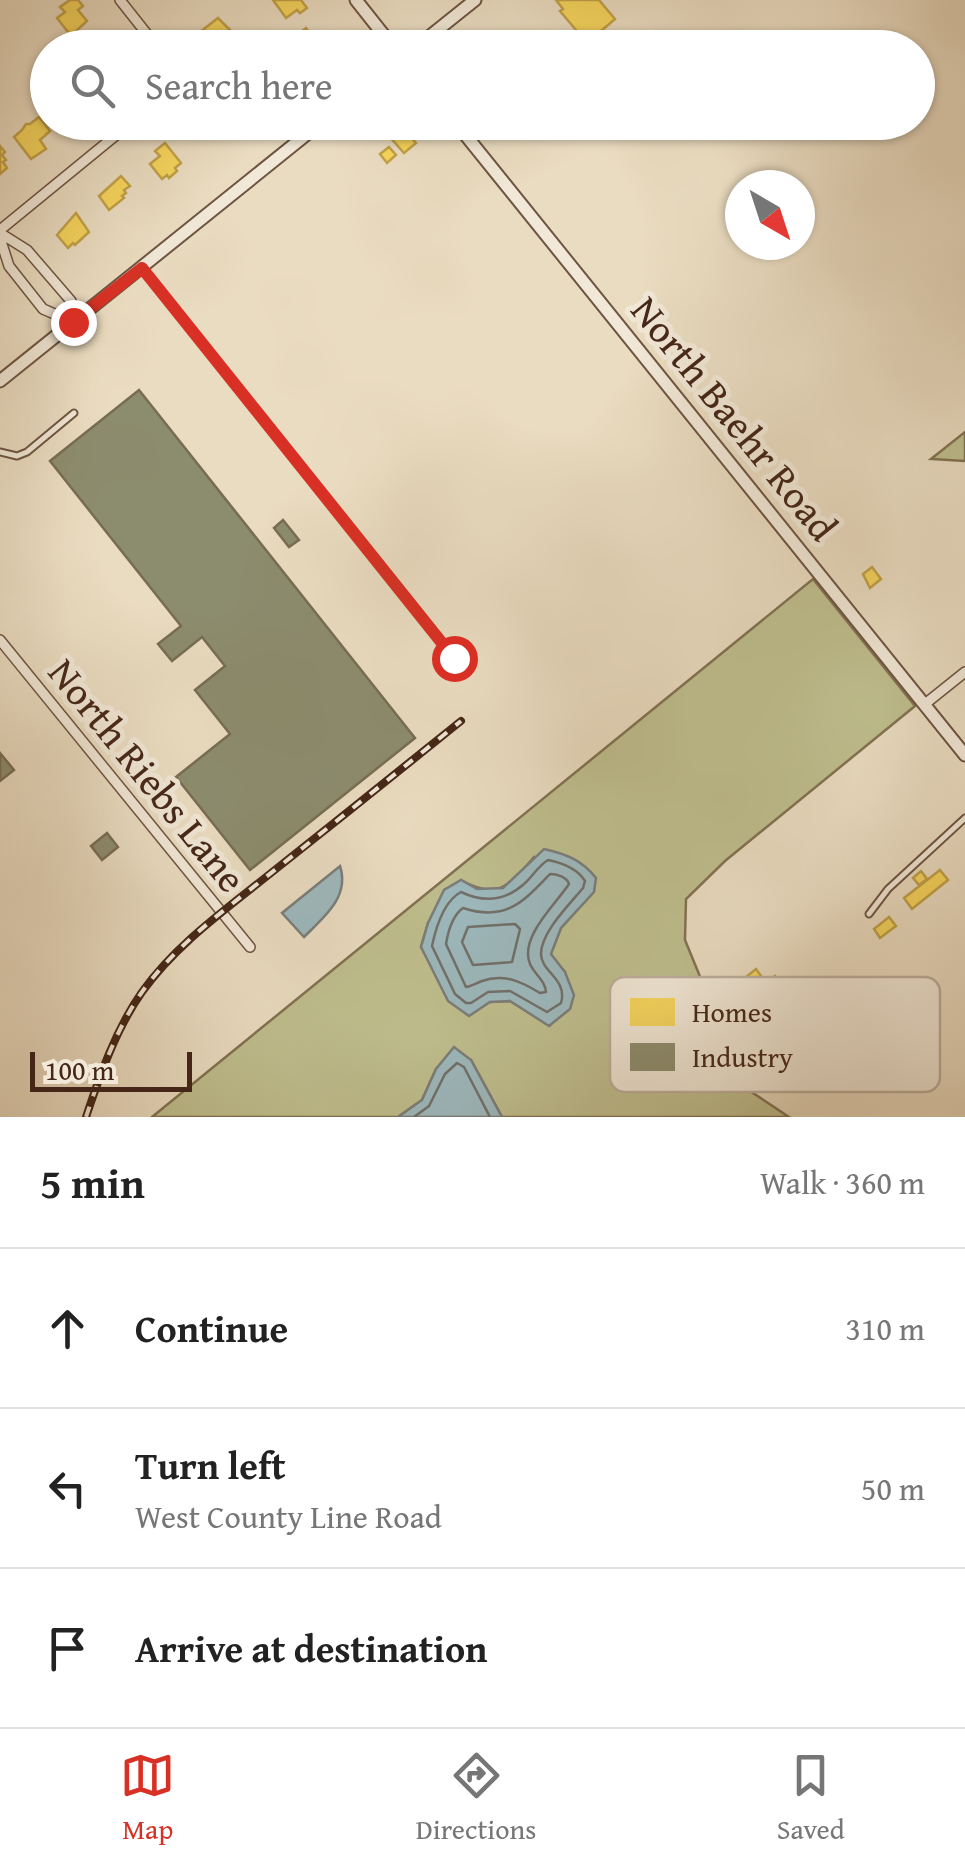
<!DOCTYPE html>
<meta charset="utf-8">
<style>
body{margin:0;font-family:"Gentium Book Plus",serif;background:#f2f2f2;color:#222}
.compass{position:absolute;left:725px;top:170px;width:90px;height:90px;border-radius:50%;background:#fff;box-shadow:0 2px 8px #0004;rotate:141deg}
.scale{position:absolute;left:30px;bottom:25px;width:162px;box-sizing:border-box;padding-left:10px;border:5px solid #452617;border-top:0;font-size:28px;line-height:35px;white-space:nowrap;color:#452617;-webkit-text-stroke:8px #f1e8d7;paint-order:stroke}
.stop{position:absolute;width:30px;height:30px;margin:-22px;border:8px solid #d93025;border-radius:50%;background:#fff}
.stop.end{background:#d93025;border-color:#fff;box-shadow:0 2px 10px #0008}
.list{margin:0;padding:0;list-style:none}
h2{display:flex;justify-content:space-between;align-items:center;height:130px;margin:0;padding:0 40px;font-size:42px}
h2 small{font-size:32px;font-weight:400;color:#767676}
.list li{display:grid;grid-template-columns:65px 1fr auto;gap:30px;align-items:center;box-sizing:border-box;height:160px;padding:0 40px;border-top:2px solid #e0e0e0}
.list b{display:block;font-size:38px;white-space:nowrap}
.list p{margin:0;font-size:32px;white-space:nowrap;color:#767676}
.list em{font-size:32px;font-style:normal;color:#767676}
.icon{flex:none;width:55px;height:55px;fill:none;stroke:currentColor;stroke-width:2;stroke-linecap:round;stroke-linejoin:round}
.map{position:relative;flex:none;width:965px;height:1117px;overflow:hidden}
.search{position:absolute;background:#fff;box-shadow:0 2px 8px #0004;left:30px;right:30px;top:30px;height:110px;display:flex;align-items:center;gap:25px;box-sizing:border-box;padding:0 35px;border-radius:55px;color:#767676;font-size:38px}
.sheet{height:610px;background:#fff}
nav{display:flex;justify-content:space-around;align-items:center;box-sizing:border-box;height:140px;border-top:2px solid #e0e0e0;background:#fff;font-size:28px;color:#767676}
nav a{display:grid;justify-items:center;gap:5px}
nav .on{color:#d93025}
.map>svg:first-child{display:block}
.green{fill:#bfbe8e;stroke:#827252;stroke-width:2.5;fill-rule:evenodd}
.water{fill:#9db9be;stroke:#7a7e7b;stroke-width:2.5}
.homes{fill:#f6d55c;stroke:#c1a047;stroke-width:2.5}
.industry{fill:#8c8c6e;stroke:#776d54;stroke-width:2.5}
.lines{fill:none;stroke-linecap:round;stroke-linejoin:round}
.shore{stroke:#71706a;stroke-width:2.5}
.service-casing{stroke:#6e5442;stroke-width:9}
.minor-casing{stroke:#6e5442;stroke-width:12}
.tertiary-casing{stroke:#6e5442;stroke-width:15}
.service{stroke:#f1e8d7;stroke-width:5}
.minor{stroke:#f1e8d7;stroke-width:9}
.tertiary{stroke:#f1e8d7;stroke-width:11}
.rail-casing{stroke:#452617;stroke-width:8}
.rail{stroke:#f1e8d7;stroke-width:4;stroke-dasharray:11;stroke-linecap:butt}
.route{stroke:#d93025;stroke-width:12}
.labels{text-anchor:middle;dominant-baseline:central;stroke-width:10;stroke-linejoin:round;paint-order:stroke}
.street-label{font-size:40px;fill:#452617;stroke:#f1e8d7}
.key{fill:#f1e8d7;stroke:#bdae9d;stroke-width:2.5}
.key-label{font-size:28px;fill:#452617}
</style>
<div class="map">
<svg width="965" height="1117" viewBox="0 0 965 1117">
<rect width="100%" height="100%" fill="#eadcc1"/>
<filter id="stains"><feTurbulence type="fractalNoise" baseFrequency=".002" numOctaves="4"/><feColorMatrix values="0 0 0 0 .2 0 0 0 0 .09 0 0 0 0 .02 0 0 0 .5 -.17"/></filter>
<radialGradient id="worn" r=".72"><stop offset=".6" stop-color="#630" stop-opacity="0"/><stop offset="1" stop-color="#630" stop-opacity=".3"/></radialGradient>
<!-- green -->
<g class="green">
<polygon points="965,432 965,461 931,459"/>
<path d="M813,579L915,706L725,861L686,899L685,940L726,1040L733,1065L750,1091L789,1117H502L471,1060L436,1069L422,1100L398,1117H152ZM534,857L593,892L561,928L550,955L565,972L550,1025L510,1001L490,1002L433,968L421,947L428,923L461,880C498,901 510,885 534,857Z"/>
</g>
<!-- water -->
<g class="water">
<path d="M544,849C566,854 582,860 596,878L594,892L561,928L551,954L565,972L574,995L570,1009L549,1026L510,1001L490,1002L469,1016L448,1001L421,947L428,923L444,890L461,880L477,889L503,888Z"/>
<path d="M340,866C350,897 324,917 304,937L282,913Z"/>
<polygon points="454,1047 471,1060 502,1117 398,1117 422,1100 436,1069"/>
</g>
<!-- homes -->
<g class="homes">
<polygon points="70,0 78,0 83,6 78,10 87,21 71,36 57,18 65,12 60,7"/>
<polygon points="273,0 301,0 307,8 300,13 297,10 286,18"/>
<polygon points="556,0 599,0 615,19 587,43 560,11 563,9"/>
<polygon points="218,18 233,33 231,35 240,48 217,48 212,40 208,43 200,32"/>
<polygon points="306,28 313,37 318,36 321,41 328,36 337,48 298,48 292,39"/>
<polygon points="39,117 50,131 40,140 46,149 31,159 14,137 22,130 26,124 30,124"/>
<polygon points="403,127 416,143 404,153 389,136"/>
<polygon points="165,143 181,163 175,168 177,171 169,178 167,175 162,179 150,164 160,156 155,151"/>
<polygon points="0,146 5,152 2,155 6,160 3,162 7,168 0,174"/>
<polygon points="389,147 396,155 387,163 380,154"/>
<polygon points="121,176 130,186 124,190 126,193 122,196 124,198 109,210 99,196"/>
<polygon points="76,213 89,232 75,245 73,243 68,248 57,235"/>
<polygon points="872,567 881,579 870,588 863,574"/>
<polygon points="940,870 948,880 912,909 904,898"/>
<polygon points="921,871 927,879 919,885 913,878"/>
<polygon points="889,917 896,926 880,938 874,929"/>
<polygon points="756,969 766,983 775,976 784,987 760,1006 741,981"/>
</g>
<!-- industry -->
<g class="industry">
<polygon points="139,390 415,738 250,870 176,777 230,734 195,690 225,666 202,637 172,661 158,644 181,626 50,461"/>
<polygon points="283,520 299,540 289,547 274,528"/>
<polygon points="0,753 14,770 0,781"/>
<polygon points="107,833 118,847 102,860 91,846"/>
</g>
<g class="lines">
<!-- shore -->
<g class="shore">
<path d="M548,860C563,863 577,868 585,881L583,888C570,904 541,932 541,954C541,972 568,979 561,1003L547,1012L510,991L488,992L471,1003H466L455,994L432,946C436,927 444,901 461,892C484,903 505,901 524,884C533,876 538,866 548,860Z"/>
<path d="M550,874C557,874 567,877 569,884C556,904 519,937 530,964C535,975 545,980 546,992L540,993C522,982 504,973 482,981C477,983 472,986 466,987L446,944C448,932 453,915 463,908C506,922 523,902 550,874Z"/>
<polygon points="515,924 520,929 512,962 473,965 462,942 468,927"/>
<polyline points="414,1117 429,1106 445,1074 457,1063 464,1067 490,1117"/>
</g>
<defs>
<g id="service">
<polyline points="142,267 454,658"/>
<polyline points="0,452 17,456 27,452 74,413"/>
<polyline points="869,914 888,889 965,818"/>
</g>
<g id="minor">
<polyline points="120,0 158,48"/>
<polyline points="0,230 132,122"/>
<polyline points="0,233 27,250 71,301 73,322 43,309 9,266 0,238"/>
<polyline points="0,640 250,947"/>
<polyline points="925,704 965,672"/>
</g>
<g id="tertiary">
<polyline points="356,0 394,48"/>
<polyline points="415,48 475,0"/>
<polyline points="455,122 965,755"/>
<polyline points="0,381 322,122"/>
</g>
</defs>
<!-- service casing -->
<use href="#service" class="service-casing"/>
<!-- minor casing -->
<use href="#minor" class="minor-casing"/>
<!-- tertiary casing -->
<use href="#tertiary" class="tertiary-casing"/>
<!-- service -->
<use href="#service" class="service"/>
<!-- minor -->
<use href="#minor" class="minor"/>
<!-- tertiary -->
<use href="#tertiary" class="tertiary"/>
<defs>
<path id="rail" d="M86,1117C100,1075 116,1029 142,992C177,943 229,907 276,869C338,820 399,771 461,721"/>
</defs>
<!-- rail casing -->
<use href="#rail" class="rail-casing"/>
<!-- rail -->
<use href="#rail" class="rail"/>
</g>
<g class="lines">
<!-- route -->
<polyline class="route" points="73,322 142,268 454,658"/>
</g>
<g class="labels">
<!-- street labels -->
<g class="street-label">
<text transform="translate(735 418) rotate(51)">North Baehr Road</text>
<text transform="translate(148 775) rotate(51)">North Riebs Lane</text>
</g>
</g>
<!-- legend -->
<rect x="610" y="977" width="330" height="115" rx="15" class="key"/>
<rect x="630" y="998" width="45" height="28" fill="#f6d55c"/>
<rect x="630" y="1043" width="45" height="28" fill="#8c8c6e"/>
<g class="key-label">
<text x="692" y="1022">Homes</text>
<text x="692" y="1067">Industry</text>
</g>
<rect width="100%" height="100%" filter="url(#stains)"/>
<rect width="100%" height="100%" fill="url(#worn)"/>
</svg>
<svg class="compass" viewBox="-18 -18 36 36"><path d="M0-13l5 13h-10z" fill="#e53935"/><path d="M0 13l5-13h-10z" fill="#767676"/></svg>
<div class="scale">100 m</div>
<div class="stop" style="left:454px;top:658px"></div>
<div class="stop end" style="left:73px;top:322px"></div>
<div class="search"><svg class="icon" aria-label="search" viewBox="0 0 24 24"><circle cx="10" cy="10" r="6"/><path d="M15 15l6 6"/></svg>Search here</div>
</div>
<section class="sheet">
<h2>5 min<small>Walk · 360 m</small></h2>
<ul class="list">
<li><svg class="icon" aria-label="ahead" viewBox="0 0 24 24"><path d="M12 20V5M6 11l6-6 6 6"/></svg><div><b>Continue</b></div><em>310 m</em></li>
<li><svg class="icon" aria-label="left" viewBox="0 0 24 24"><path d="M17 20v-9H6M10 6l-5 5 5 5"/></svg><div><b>Turn left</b><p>West County Line Road</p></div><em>50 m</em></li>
<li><svg class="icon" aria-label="arrive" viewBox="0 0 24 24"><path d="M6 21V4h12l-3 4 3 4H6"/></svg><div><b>Arrive at destination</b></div></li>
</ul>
</section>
<nav>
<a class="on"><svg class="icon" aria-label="map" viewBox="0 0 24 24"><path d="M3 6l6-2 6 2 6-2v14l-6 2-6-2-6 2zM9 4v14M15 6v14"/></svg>Map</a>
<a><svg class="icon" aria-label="directions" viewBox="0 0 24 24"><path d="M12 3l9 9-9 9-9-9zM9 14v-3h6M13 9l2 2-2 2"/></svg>Directions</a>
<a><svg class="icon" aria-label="saved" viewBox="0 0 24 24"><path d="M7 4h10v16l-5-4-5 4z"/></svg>Saved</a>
</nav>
